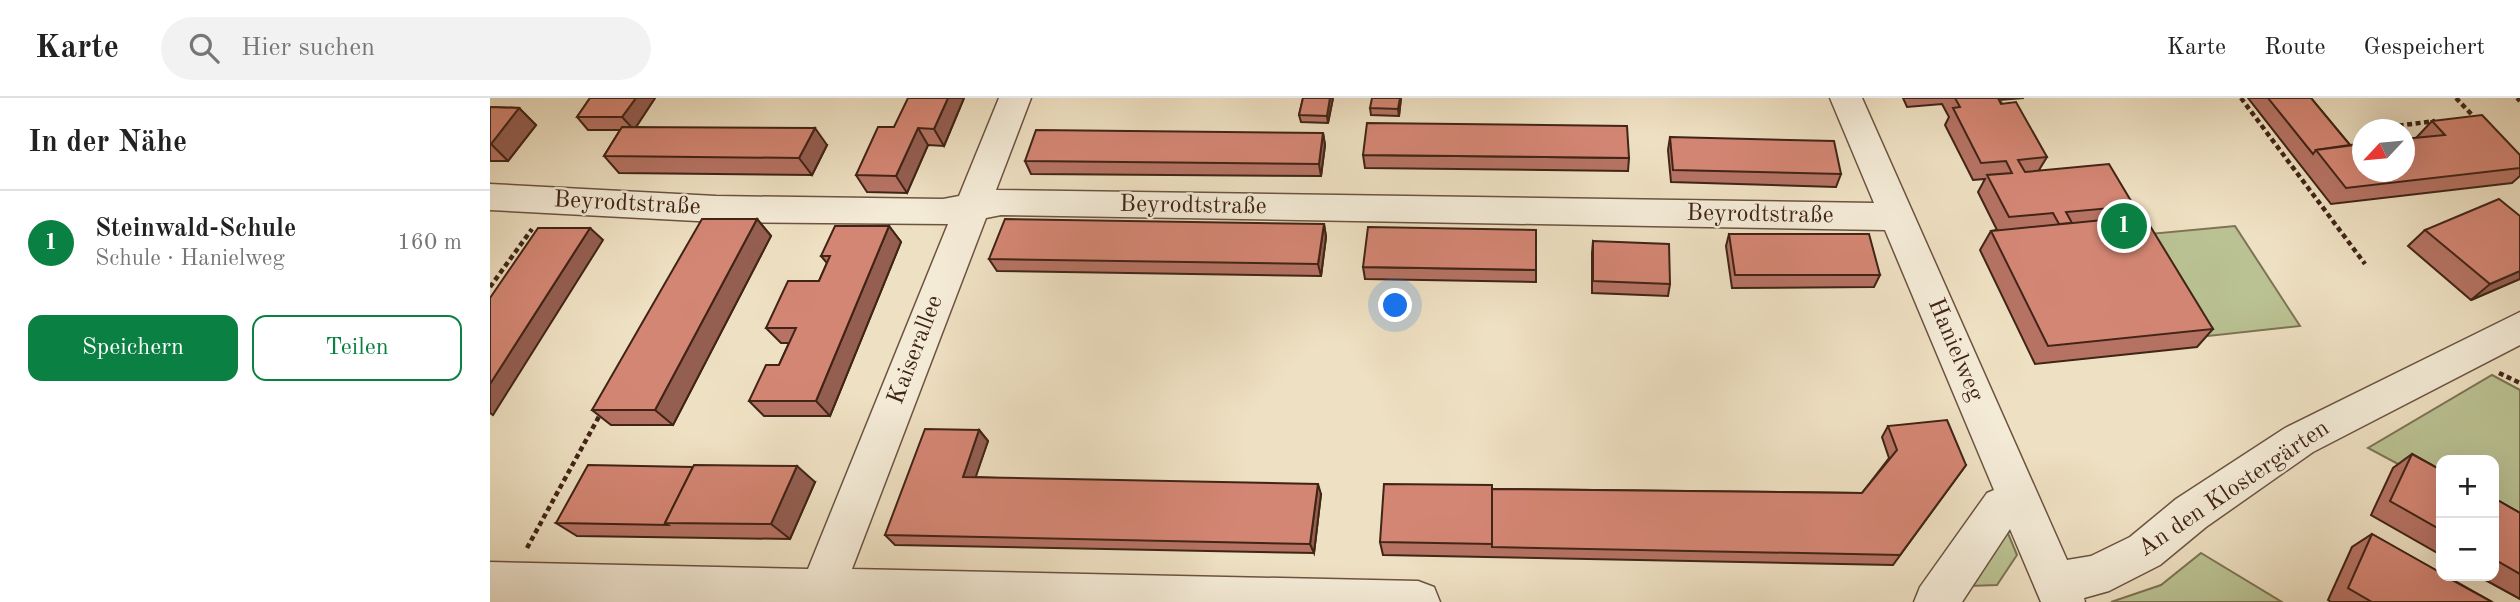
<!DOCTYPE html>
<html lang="de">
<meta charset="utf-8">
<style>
body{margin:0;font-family:"Old Standard TT",serif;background:#f2f2f2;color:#222}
.controls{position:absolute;right:21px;bottom:21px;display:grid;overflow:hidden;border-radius:14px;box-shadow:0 7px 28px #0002}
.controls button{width:63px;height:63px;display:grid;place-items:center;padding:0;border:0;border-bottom:2px solid #e0e0e0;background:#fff;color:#222;font:35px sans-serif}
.compass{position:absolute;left:1862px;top:21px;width:63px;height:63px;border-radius:50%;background:#fff;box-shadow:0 7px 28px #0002;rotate:244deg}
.you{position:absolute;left:906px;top:208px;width:24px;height:24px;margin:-18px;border:5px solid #fff;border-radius:50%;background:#1a73e8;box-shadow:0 0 0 10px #1a73e833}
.badge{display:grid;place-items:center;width:46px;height:46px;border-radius:50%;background:#0b8043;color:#fff;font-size:23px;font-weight:700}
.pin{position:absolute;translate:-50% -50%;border:4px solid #fff;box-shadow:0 2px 7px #0006}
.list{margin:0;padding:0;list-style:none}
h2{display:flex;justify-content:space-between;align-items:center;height:91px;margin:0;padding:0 28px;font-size:30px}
h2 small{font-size:23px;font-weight:400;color:#767676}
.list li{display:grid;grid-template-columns:46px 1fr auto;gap:21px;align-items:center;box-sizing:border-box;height:105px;padding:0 28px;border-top:2px solid #e0e0e0}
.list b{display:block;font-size:26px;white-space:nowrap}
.list p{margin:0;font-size:23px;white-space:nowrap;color:#767676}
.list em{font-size:23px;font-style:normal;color:#767676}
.actions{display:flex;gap:14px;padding:21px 28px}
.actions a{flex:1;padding:16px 0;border:2px solid #0b8043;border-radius:14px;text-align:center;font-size:24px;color:#0b8043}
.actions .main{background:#0b8043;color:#fff}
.icon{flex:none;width:38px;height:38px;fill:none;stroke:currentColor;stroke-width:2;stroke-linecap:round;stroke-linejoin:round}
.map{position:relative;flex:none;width:2030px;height:504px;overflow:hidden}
header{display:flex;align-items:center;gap:42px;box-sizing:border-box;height:98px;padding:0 35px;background:#fff;border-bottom:2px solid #e0e0e0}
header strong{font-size:33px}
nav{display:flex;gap:38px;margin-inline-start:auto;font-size:24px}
.search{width:490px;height:63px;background:#f2f2f2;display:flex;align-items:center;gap:18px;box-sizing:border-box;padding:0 24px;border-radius:38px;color:#767676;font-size:26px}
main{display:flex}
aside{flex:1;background:#fff}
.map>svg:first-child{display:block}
.green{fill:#bac293;stroke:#7d7354;stroke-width:2}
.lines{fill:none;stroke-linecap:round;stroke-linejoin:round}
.minor-casing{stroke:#6c5341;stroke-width:3}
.path{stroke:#402416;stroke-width:4.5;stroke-dasharray:5 3.5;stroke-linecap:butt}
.minor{fill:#f4ebd7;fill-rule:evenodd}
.wall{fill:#b67364;stroke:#402416;stroke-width:2}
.shaded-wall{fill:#945e51;stroke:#402416;stroke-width:2}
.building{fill:#d48674;stroke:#402416;stroke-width:2}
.labels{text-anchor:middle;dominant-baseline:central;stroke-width:5;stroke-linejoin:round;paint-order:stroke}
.street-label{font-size:24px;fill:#402416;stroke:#f4ebd7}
</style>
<header>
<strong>Karte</strong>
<div class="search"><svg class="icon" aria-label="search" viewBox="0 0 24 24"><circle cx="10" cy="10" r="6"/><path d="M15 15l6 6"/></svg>Hier suchen</div>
<nav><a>Karte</a><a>Route</a><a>Gespeichert</a></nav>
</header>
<main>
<aside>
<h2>In der Nähe<small></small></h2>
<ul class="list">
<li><span class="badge">1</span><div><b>Steinwald-Schule</b><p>Schule · Hanielweg</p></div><em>160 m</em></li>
</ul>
<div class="actions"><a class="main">Speichern</a><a>Teilen</a></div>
</aside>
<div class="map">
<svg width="2030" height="504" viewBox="0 0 2030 504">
<rect width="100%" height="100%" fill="#eee0c2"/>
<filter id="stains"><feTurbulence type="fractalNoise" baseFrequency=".00286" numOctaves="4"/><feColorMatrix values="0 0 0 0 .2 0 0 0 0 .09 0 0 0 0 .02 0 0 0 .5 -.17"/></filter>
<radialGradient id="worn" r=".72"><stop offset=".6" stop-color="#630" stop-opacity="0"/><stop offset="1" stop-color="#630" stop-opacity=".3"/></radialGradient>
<!-- green -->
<g class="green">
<polygon points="1745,128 1810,228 1718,238 1659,136"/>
<polygon points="2002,277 2030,292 2030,431 2004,417 2004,362 1951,362 1951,389 1878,350"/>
<polygon points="1517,433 1527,457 1507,487 1480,488"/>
<polygon points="1711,455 1792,504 1621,504 1671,487"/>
</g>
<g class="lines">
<defs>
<polygon id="minor" points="509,0 541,0 506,92 1384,105 1340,0 1372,0 1577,462 1601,458 1640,439 1686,401 1795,330 2030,214 2030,247 1823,354 1716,429 1670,467 1619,493 1594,500 1595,504 1551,504 1520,431 1472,504 1424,504 1430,489 1497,395 1504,392 1395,132 511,117 496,120 362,471 928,483 944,489 950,504 0,504 0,464 318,471 458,126 226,124 0,112 0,86 226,98 453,101 469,98"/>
</defs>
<!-- minor casing -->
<use href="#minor" class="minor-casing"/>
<!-- path -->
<g class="path">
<polyline points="1751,0 1875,166"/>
<polyline points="1966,0 1986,21"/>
<polyline points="2027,0 2030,3"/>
<polyline points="1875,32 1945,23"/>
<polyline points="1868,51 1872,39"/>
<polyline points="0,189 42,131"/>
<polyline points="2009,275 2030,285"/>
<polyline points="37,450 112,313"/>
</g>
<!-- minor -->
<use href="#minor" class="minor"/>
</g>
<!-- wall -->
<g class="wall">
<polygon points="100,0 165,0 146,29 337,47 322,77 129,75 114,58 130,32 98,32 87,19"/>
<polygon points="474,0 454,48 438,47 417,95 377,94 366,77 404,29"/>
<polygon points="813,0 843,0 838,25 811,24 809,17"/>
<polygon points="911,0 909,18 881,17 880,10"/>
<polygon points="1413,0 1534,0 1509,2 1557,59 1549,72 1644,108 1636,120 1723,231 1707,249 1545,266 1490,152 1501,133 1507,132 1488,94 1495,81 1483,82 1455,27 1459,19 1452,6 1417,9"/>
<polygon points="1758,0 1821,0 1860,47 1926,40 1942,23 2030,57 2030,78 2022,85 1841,106"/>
<polygon points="0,9 29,10 46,27 18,63 0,63"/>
<polygon points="833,35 835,47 831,78 541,76 535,63"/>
<polygon points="1180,39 1351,76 1346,89 1181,84 1178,52"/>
<polygon points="873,57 1139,60 1138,73 875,70"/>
<polygon points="2030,118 2030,181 1981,202 1918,148 1935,132"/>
<polygon points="267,121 281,138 183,327 121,327 102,312"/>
<polygon points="834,126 836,139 831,178 507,173 499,161"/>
<polygon points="399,128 411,144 340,318 274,318 259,303 289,267 299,245 291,245 276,230 329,183 337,165 331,158"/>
<polygon points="1239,136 1390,177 1384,189 1242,190 1236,148"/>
<polygon points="1103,143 1180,186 1178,198 1102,195 1102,155"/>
<polygon points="873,169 1046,172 1046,184 875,181"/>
<polygon points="1398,328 1476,367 1403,467 893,457 890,444 1002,391 1372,395 1399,360 1392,339"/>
<polygon points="489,332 498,343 485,379 831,396 824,455 405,447 395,437"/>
<polygon points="1922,356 1951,372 1951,457 1881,417 1903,370"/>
<polygon points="325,384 300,441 87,438 66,425"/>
<polygon points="2004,400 2030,415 2030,501 1988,478 2004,478"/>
<polygon points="1882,436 2002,504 1841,504 1838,502 1862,449"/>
</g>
<!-- shaded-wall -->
<g class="shaded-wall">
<polygon points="146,0 165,0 144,32 132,19"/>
<polygon points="458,0 474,0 454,48 444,31"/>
<polygon points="840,0 843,0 838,25 837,18"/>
<polygon points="910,0 911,0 909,18 908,11"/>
<polygon points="29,10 46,27 18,63 1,46"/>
<polygon points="325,30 337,47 322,77 309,60"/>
<polygon points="428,30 438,47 417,95 406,78"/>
<polygon points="833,35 835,47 831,78 829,66"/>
<polygon points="267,121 281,138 183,327 165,312"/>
<polygon points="834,126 836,139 831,178 828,166"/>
<polygon points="399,128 411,144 340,318 326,303"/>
<polygon points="100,130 113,142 3,317 0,315 0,286"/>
<polygon points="2030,173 2030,181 1981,202 2000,186"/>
<polygon points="489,332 498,343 482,390 473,379"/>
<polygon points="307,368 325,384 300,441 281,426"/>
<polygon points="828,386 831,396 824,455 820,446"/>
</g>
<!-- building -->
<g class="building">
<polygon points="100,0 146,0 132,19 87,19"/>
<polygon points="418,0 458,0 444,31 428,30 406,78 366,77 388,29 404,29"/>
<polygon points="813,0 840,0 837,18 809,17"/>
<polygon points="882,0 910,0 908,11 880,10"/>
<polygon points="1465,0 1508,0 1511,6 1526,4 1557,59 1528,62 1535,74 1619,66 1644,108 1576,114 1582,125 1569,126 1563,115 1519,119 1497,77 1522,75 1516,63 1491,65 1463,10 1470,9"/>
<polygon points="1778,0 1821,0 1860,47 1826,52 1823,56"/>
<polygon points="0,9 29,10 1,46 0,46"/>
<polygon points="1992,17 2030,57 2030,70 1856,90 1826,52 1872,46 1872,74 1914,74 1914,41 1955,37 1942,23"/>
<polygon points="877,25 1137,28 1139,60 873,57"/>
<polygon points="132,29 325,30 309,60 114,58"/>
<polygon points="546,32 833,35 829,66 535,63"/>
<polygon points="1180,39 1344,43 1351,76 1183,72"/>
<polygon points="2009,101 2030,118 2030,173 2000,186 1935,132"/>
<polygon points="1654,118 1723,231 1558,248 1501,133"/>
<polygon points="212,121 267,121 165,312 102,312"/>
<polygon points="515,121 834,126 828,166 499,161"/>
<polygon points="345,128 399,128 326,303 259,303 276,267 289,267 306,230 276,230 298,183 329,183 340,158 331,158"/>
<polygon points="878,129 1046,132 1046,172 873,169"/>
<polygon points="48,130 100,130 0,286 0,200"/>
<polygon points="1239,136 1379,136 1390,177 1245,177"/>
<polygon points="1103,143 1179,146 1180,186 1103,183"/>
<polygon points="1457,322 1476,367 1410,457 1002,449 1002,391 1372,395 1407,352 1398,328"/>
<polygon points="435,331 489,332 473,379 828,386 820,446 395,437"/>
<polygon points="1922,356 1951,372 1951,432 1900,403"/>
<polygon points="98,367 203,369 175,425 178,427 66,425"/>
<polygon points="204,367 307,368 281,426 175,425"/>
<polygon points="894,386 1002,387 1002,446 890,444"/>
<polygon points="2004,400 2030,415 2030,476 2004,461"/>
<polygon points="1882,436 1951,475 1951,478 1955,478 2002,504 1882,504 1858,490"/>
</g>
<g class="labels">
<!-- street labels -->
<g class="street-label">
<text transform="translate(137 106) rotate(3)">Beyrodtstraße</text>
<text transform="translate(703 108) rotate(1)">Beyrodtstraße</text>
<text transform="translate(1270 117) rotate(1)">Beyrodtstraße</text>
<text transform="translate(426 252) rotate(-69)">Kaiserallee</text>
<text transform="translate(1465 252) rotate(67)">Hanielweg</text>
<text transform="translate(1744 391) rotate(-34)">An den Klostergärten</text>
</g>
</g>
<rect width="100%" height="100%" filter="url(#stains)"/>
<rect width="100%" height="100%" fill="url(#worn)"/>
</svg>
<div class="controls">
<button>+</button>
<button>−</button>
</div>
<svg class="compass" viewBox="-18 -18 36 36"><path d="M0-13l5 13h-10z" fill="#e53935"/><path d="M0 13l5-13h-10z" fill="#767676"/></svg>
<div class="you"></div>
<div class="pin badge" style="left:1634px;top:128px">1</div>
</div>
</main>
